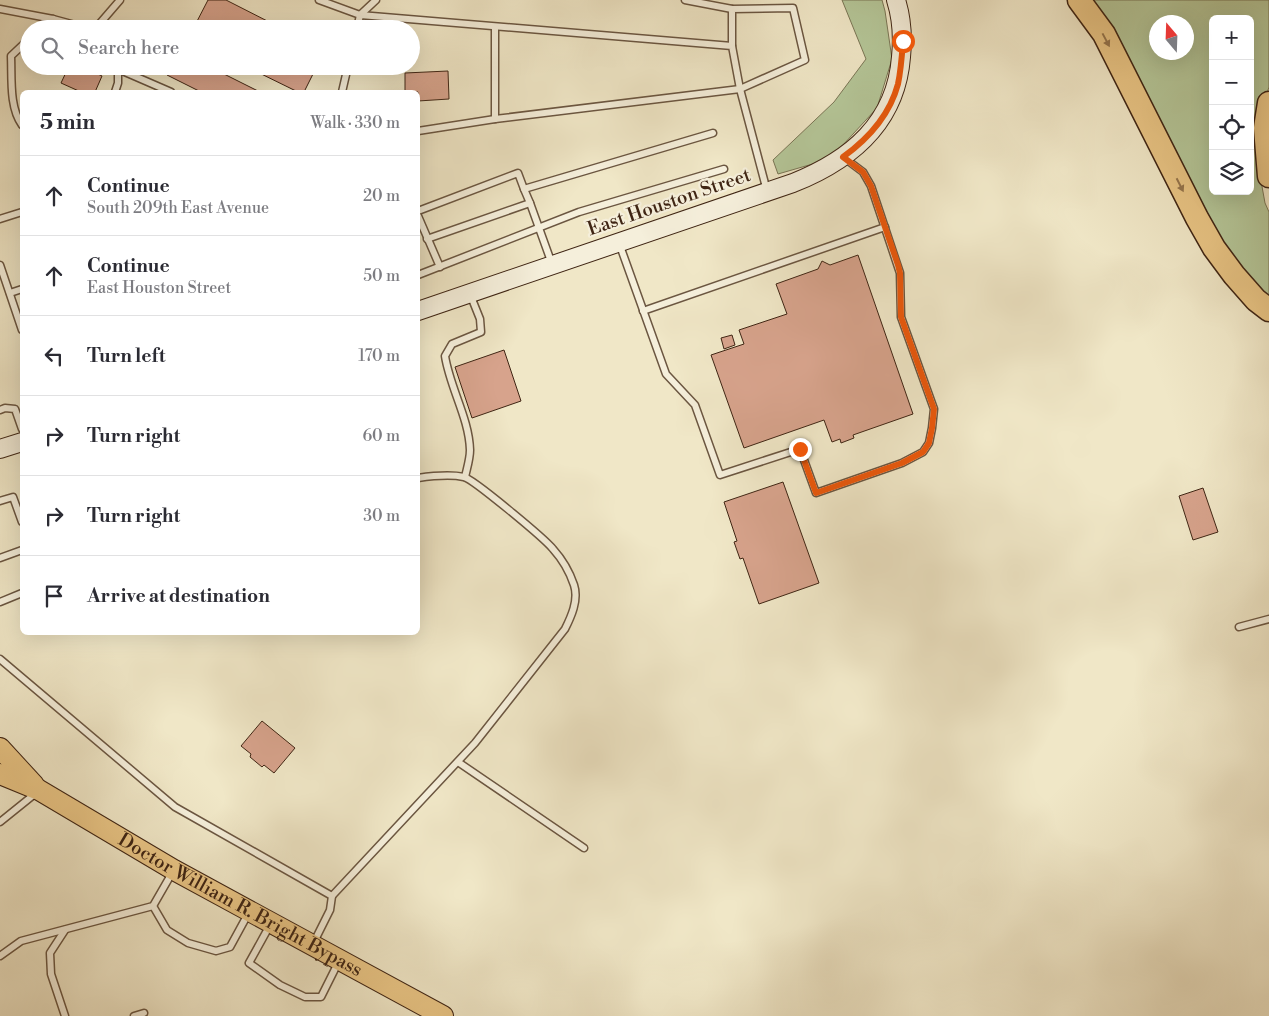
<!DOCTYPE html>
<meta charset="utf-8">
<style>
body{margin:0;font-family:"Libre Bodoni",serif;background:#f7f7f7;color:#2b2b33}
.controls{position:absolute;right:15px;top:15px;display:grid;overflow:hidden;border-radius:8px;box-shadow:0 5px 20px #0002}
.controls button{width:45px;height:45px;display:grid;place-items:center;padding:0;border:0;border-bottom:1px solid #e1e1e2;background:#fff;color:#2b2b33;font:25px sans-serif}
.compass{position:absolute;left:1149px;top:15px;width:45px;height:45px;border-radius:50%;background:#fff;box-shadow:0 5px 20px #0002;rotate:341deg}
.stop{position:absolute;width:15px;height:15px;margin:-11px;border:4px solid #ea580c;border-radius:50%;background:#fff}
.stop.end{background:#ea580c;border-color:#fff;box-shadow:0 1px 5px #0008}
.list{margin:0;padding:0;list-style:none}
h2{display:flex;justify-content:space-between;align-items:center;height:65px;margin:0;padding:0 20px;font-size:21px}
h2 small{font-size:16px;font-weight:400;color:#7c7c81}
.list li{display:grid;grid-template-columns:32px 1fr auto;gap:15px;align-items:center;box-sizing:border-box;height:80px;padding:0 20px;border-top:1px solid #e1e1e2}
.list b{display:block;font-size:19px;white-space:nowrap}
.list p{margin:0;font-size:16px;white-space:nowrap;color:#7c7c81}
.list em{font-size:16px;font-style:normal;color:#7c7c81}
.icon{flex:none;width:28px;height:28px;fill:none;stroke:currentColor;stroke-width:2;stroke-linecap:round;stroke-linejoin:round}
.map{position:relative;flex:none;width:1269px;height:1016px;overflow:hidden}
.search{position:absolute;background:#fff;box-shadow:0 5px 20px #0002;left:20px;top:20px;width:400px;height:55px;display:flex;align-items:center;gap:12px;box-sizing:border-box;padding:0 18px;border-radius:28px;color:#7c7c81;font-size:19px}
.panel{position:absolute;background:#fff;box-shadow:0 5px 20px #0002;left:20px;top:90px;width:400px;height:545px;border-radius:8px}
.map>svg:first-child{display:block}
.green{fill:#b5c799;stroke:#7a7656;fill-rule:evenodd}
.building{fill:#d7a38c;stroke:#3f2514}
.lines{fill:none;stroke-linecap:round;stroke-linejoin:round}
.lane-casing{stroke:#6b5641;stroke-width:9}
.secondary-casing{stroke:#3f2514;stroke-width:20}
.primary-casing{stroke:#3f2514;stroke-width:22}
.highway-casing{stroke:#3f2514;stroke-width:25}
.lane{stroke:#f5efdb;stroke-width:6}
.secondary{stroke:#f5efdb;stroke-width:18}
.primary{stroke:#e8c484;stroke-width:20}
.highway{stroke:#e8c484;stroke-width:22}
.oneway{fill:#94744c}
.route{stroke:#ea580c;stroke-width:6}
.labels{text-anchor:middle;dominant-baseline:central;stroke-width:4.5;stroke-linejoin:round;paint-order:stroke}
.street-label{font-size:19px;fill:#3f2514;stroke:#f5efdb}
</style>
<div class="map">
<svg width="1269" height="1016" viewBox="0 0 1269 1016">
<rect width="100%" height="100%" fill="#f0e7c7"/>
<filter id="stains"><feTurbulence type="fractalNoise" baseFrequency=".004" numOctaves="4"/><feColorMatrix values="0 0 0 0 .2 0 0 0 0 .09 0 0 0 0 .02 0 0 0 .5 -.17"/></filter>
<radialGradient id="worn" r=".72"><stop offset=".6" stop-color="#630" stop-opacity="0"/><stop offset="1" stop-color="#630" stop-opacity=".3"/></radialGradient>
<!-- green -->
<g class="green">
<polygon points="842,0 882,0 885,11 892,59 877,108 830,159 778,174 773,160 834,102 866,59"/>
<path d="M1091,0H1269V87L1260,115L1257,159L1265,203L1269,212V298L1222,249ZM1213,19H1250V191H1213ZM1156,22H1186V52H1156Z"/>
</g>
<!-- building -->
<g class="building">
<polygon points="208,0 226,0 283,29 193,29"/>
<polygon points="69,66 81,66 102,76 95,92 81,92 61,83"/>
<polygon points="172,66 208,66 260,92 201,92 167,75"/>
<polygon points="245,66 317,66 304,92 298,92"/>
<polygon points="448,71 449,99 418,101 418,92 405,92 405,73"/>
<polygon points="858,255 913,414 853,435 854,438 841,443 840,439 832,442 824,420 744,448 711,355 744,344 739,330 787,314 776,284 818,269 822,261 830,265"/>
<polygon points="732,335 735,345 724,349 721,338"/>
<polygon points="504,350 521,401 472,418 455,367"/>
<polygon points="783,482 819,583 759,604 743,558 740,559 734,542 737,541 724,502"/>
<polygon points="1203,488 1218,532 1193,540 1179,496"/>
<polygon points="262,721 295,748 274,773 264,765 262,767 250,757 251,754 241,746"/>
</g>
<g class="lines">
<defs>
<g id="lane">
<polyline points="319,0 360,15 357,29"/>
<polyline points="685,0 732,9"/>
<polyline points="0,9 53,19 90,29"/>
<polyline points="360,15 732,46 740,89 767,191"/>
<polyline points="360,15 376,0"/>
<polyline points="495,27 495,119"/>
<polyline points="41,29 53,19"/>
<polyline points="95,29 120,0"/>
<polyline points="118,69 171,92"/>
<polyline points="115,92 118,83 118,66"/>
<polyline points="342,92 348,66"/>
<path d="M22,125C9,107 12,78 11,56L29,39"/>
<polyline points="418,131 495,119 740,89 805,60 793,8 732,9 732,46"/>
<polyline points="524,189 530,203"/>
<polyline points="418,211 518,173 524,189 713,133"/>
<polyline points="418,216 440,267"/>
<polyline points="0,219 22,212"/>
<polyline points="427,239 530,203 552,264"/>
<polyline points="619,243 666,374 695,405 720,475 800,449 816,493 902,463 923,452 929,443 932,428 934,409 901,317 900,273 871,186 863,172 843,157"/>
<polyline points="0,265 22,330"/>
<polyline points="418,275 579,212 724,169"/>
<polyline points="10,293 22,289"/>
<polyline points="643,311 885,227"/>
<polyline points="0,410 5,408 15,409 22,429"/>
<path d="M465,477C467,468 470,459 470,450C469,418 450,388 445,356L452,344L481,332L480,319L470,294"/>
<polyline points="0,501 13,497 22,522"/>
<polyline points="0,558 22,550"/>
<polyline points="0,602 22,593"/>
<polyline points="1239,627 1269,619"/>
<polyline points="0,659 175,807 332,896 330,910 313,944"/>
<polyline points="458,762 584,848"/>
<polyline points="0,822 36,793"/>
<path d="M332,896L475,743L565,629C571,617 579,600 574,585C570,573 562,559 553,549C544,538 473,479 464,477C449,474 432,476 418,478"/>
<polyline points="153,906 167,930 188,943 216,951 230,947 248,914"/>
<polyline points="270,925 249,963 280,985 305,997 321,997 339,961"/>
<polyline points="0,956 21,941 153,906 172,873"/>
<polyline points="65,1016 51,974 50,953 65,930"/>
<polyline points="134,1016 144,1013"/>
</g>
<g id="secondary">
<path d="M418,311L793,183C851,160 896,123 901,57C903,37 902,19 896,0"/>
<polyline points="0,449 22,442"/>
</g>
<g id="primary">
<polyline points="0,748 34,785"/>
<path id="s1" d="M0,774L39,790L174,870L443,1016"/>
</g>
<g id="highway">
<polyline points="1079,0 1104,34 1197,218 1214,248 1234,275 1256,300 1269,310"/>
<polyline points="1269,103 1265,128 1269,176"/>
</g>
</defs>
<!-- lane casing -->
<use href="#lane" class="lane-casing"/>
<!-- secondary casing -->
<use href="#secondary" class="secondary-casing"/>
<!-- primary casing -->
<use href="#primary" class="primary-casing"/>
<!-- highway casing -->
<use href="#highway" class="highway-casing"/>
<!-- lane -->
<use href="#lane" class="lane"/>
<!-- secondary -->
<use href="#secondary" class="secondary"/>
<!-- primary -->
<use href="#primary" class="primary"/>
<!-- highway -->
<use href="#highway" class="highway"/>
</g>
<!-- one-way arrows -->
<defs><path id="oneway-solid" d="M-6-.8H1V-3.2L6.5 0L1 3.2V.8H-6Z" transform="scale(1.25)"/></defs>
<g class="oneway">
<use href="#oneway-solid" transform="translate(1106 40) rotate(62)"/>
<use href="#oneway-solid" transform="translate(1180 185) rotate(63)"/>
</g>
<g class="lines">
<!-- route -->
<path class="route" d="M800,449L816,493L902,463L923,452L929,443L932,428L934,409L901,317L900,273L898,265L871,186L863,172L843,157C868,139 890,114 898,84C901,70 902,55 903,41"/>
</g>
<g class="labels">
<!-- street labels -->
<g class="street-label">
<text transform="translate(669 202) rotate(-19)">East Houston Street</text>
<text stroke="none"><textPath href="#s1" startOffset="274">Doctor William R. Bright Bypass</textPath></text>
</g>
</g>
<rect width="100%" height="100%" filter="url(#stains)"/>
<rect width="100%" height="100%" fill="url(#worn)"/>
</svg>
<div class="controls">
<button>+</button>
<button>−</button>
<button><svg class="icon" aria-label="locate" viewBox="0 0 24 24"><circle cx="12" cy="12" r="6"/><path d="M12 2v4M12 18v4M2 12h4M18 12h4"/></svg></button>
<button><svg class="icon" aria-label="layers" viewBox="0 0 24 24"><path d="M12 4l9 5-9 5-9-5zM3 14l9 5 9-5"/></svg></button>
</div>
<svg class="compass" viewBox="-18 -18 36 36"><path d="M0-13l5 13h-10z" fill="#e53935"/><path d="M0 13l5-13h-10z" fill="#7c7c81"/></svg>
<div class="stop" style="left:903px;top:41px"></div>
<div class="stop end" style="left:800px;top:449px"></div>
<div class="search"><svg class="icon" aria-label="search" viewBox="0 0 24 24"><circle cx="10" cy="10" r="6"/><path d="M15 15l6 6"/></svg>Search here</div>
<section class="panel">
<h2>5 min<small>Walk · 330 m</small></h2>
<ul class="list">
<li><svg class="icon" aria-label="ahead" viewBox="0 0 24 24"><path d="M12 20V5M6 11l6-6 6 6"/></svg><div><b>Continue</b><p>South 209th East Avenue</p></div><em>20 m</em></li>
<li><svg class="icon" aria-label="ahead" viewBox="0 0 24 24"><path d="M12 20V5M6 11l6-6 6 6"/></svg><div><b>Continue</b><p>East Houston Street</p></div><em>50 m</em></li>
<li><svg class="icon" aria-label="left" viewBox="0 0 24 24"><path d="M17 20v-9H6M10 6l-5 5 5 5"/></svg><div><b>Turn left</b></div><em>170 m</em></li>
<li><svg class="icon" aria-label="right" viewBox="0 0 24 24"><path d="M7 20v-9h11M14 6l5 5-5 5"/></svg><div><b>Turn right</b></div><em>60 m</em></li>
<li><svg class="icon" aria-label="right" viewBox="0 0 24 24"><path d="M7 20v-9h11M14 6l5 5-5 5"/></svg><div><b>Turn right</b></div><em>30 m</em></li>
<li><svg class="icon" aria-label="arrive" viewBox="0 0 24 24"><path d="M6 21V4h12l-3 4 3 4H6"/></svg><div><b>Arrive at destination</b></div></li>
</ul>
</section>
</div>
